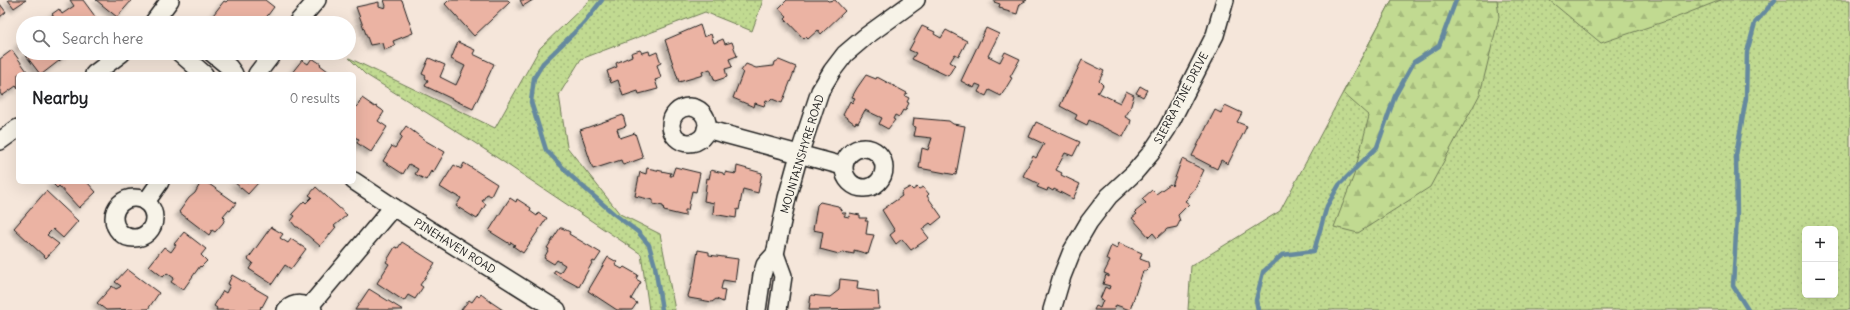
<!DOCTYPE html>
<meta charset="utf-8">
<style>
body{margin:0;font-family:Delius,sans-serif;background:#f6f6f6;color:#202124}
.controls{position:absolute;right:12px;bottom:12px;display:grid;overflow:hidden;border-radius:6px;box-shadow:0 4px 16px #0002}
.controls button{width:36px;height:36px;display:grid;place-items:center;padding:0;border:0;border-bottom:1px solid #e0e0e0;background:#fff;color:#202124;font:20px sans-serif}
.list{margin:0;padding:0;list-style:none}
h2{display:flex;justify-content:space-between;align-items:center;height:52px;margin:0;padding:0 16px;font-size:17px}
h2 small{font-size:13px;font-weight:400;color:#757577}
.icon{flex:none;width:22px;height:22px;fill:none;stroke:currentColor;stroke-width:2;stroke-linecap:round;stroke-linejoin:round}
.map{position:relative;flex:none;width:1850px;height:310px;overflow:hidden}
.search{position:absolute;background:#fff;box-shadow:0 4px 16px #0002;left:16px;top:16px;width:340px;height:44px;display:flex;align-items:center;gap:10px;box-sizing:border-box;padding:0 14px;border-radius:22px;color:#757577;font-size:15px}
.panel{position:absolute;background:#fff;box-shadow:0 4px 16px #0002;left:16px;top:72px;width:340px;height:112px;border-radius:6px}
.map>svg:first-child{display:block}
.grass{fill:url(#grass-dots);stroke:#6e7b56;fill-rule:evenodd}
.forest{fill:url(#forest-firs);stroke:#6e7b56}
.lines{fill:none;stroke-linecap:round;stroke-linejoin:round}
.stream{stroke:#65899f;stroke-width:4.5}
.building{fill:#ebb3a3;stroke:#1c1c1c;filter:url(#shadow)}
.minor-casing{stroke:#1c1c1c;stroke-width:20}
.minor{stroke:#f7f3e8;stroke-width:17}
.labels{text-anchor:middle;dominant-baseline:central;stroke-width:3.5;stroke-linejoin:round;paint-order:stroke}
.street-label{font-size:11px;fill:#1c1c1c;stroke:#f7f3e8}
</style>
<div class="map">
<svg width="1850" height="310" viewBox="0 0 1850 310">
<defs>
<pattern id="grass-dots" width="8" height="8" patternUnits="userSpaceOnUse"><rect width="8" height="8" fill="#c1da91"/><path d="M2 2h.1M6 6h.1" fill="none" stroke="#a5ba7c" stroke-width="1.8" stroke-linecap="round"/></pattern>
<pattern id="forest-firs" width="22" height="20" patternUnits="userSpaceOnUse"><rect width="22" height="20" fill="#c1da91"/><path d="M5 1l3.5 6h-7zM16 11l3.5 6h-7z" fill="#a5ba7c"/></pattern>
<filter id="shadow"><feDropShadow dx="-3.5" dy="3.5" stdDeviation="2" flood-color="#0004"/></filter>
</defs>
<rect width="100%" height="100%" fill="#f5e6da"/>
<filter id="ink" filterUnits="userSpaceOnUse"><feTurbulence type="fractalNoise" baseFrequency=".025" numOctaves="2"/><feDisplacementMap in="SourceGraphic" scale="8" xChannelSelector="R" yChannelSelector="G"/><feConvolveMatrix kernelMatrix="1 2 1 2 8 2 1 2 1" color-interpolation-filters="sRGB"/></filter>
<g filter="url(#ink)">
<!-- grass -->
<g class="grass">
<polygon points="590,0 763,0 752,31 705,12 581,59 559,95 567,147 620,214 660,234 675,310 649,310 641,254 475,143 365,74 349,58 495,128 540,48"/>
<path d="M1392,0H1850V310H1188L1191,266L1280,211ZM1805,229H1835V295H1805Z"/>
</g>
<!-- forest -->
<g class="forest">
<polygon points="1392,0 1497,0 1499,17 1480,94 1430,187 1358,233 1334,227 1354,175 1369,116 1343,93"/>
<polygon points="1549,0 1721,0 1675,18 1601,43"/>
</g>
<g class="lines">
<!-- stream -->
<g class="stream">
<polyline points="602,0 584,23 543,63 534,78 531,102 546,150 572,177 614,214 638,232 649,245 655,266 662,310"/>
<polyline points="1258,310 1256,300 1263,272 1282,255 1314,251 1327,206 1339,185 1377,147 1395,96 1414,62 1439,46 1456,0"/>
<polyline points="1748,310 1733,286 1737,216 1736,155 1746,98 1747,52 1755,23 1775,0"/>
</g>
</g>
<!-- building -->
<g class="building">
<polygon points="8,0 26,0 14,8"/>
<polygon points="70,0 83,0 100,23 57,23 52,14 59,9 62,14 74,6"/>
<polygon points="96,0 132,0 117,17"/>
<polygon points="228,0 265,0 274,7 262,23 254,23 250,20 247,23 213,23 210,19 224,1 226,2"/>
<polygon points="384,0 402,0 413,33 393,41 395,46 384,50 382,43 370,45 356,7 379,2 379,6 385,8 386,6"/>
<polygon points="449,0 508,0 510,2 474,36 445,4"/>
<polygon points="520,0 533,0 523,6"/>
<polygon points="787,0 827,0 828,1 835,0 845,11 821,34 818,30 808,39 806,37 804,39 785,19 787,17 779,8"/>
<polygon points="995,0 1027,0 1020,4 1017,14 1003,10 1003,8 999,7 1000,4 994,2"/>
<polygon points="0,4 6,12 0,17"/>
<polygon points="700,25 704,37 711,34 714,43 723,39 725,44 732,42 737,56 729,59 732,67 725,69 727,77 715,81 710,69 702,72 703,75 679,82 665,40"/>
<polygon points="922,26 935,32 934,34 941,38 946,30 967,41 959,56 955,54 950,62 955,65 948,76 912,59 916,53 909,50"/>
<polygon points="986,28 999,34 988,56 1000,62 1005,52 1020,59 1010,77 1012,78 1001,96 989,90 986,96 978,92 981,86 976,84 974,88 961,81"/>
<polygon points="23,41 23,51 18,45"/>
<polygon points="458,42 475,50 473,54 494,64 473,109 425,86 428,80 425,78 426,76 422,74 429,58 445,65 440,77 456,85 465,66 451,59"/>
<polygon points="12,50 29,74 18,74 18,89 16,86 2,96 0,93 0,59"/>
<polygon points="640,50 642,53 649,51 650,55 657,52 661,63 657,65 661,78 655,80 658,89 639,94 638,91 623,96 618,80 611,83 607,71 617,67 616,63 632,56 631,53"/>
<polygon points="24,53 67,53 68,54 42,74 40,74"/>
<polygon points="312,58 321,64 320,65 332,74 291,74 302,60 308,64"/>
<polygon points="779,60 796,67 782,103 772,99 770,101 766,100 764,106 755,103 754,107 733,98 743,72 741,71 746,64 756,68 774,66 775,62"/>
<polygon points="1082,60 1104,71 1099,81 1103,85 1099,92 1097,92 1120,103 1126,91 1134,95 1130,109 1125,117 1131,120 1130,124 1123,137 1089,120 1087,125 1075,119 1077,115 1060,106"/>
<polygon points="866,75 876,79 877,77 907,93 905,96 909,98 907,102 909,103 905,111 903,110 899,117 895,115 893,119 895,120 888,129 879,124 882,118 865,110 858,123 856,122 855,124 843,115 850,101 852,103 855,98 852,97 857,88"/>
<polygon points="1140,86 1147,90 1143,97 1136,93"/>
<polygon points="362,98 375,107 376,106 382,110 384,112 378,121 387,127 371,152 357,143 359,139 354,137 354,105 357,107"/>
<polygon points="1225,105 1242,113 1237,122 1247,126 1228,164 1221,160 1217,169 1192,156 1215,110 1221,113"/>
<polygon points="623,115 626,126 617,129 620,138 635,133 643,158 623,165 621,160 593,169 580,130"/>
<polygon points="914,118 949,121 953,124 965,126 956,175 919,168 922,148 928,150 932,138 914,136 916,127 913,126"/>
<polygon points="1036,122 1080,142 1073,156 1065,153 1056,170 1062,173 1061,175 1080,184 1073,199 1054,189 1053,191 1048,188 1047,191 1037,187 1039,184 1023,176 1033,156 1036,158 1044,144 1029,137"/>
<polygon points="406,126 426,141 445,152 433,173 431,171 426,180 415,174 418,169 409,164 403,174 383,161 392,146 395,148 402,137 400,135"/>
<polygon points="1182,159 1204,170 1195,189 1189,194 1190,196 1185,201 1189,204 1178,215 1180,221 1177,227 1167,229 1157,238 1153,233 1149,237 1132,218 1137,214 1135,212 1146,203 1142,199 1152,190 1156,194 1170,184 1172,186"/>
<polygon points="464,163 497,184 491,196 487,194 482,201 486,204 477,219 456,206 461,198 454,194 453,195 440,187 454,165 461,169"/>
<polygon points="737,166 762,173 758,193 743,189 739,210 737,209 736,218 713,214 714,203 704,201 707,178 709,179 711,170 723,173 723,174 725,175 725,172 736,174"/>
<polygon points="675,167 700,173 696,192 692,191 688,210 685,210 685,216 664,211 663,206 653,204 653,200 635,196 640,172 646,174 647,168 671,173 670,176 672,176"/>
<polygon points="51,182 87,182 96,192 79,208 59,186 57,188"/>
<polygon points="201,182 209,184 236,203 230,211 228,210 223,216 225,218 223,223 215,232 212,230 209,235 179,212 189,198 195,193"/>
<polygon points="234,182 259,182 248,194"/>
<polygon points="316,187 347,215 334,226 336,227 320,246 298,227 296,227 291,221 295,216 292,214 304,201 306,203 312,197 309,195"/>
<polygon points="910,187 913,190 917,187 919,189 923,187 929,194 927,196 942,217 932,225 930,223 922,229 929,238 911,250 902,239 896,244 890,235 895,231 882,210 902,196 901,194 903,191"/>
<polygon points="46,191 78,221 63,238 53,229 47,235 59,244 46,258 14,228"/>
<polygon points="510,198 516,202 517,199 531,208 530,211 537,216 538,213 547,218 523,253 513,246 515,245 511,242 510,244 489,231"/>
<polygon points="820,202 838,206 843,213 846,213 844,216 849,217 850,213 860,215 860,218 867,218 865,221 868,221 866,234 874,235 868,254 854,250 854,254 843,252 839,254 820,249 823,232 813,230 817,205"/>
<polygon points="271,227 283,234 280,238 288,243 291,239 306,249 291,269 285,265 272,284 249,269 253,263 248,259"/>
<polygon points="560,228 562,228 570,232 569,234 601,253 595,262 593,261 579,287 553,273 555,270 560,273 565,265 557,260 554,264 544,258 549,249 547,248"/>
<polygon points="184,232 206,249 201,255 207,261 201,267 200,266 183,290 171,282 174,278 167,273 163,277 149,266 164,247 171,252 176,245 174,244"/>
<polygon points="402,242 435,263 420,285 423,287 415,299 408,295 404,301 377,283 389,264 386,262 395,247 398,248"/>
<polygon points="1119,243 1142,253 1140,259 1148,262 1149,268 1146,271 1143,271 1130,310 1116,305 1114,310 1094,310 1096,306 1100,308 1103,300 1100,299 1105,287 1109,289 1110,286 1103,284 1106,275 1109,277 1109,275 1104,273 1110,261 1106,259 1111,246 1117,249"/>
<polygon points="698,250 709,252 709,255 738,259 735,282 723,280 721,289 725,290 723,302 716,299 712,302 689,298 688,296 694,276"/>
<polygon points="608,257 617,262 615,265 622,269 624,267 638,275 636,279 641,282 631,299 637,303 632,310 617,310 588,291"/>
<polygon points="127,269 159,293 148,309 106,310 97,303 112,286 116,289 120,287 121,286 115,282"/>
<polygon points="232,275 268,296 262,307 261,306 260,310 216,310 217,308 214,306 223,291 226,293 230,285 228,284"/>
<polygon points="840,279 858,281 857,289 878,292 879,309 809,310 811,295 830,297 839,290"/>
<polygon points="369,289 403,310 355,310"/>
<polygon points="481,294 491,302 503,310 461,310 469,300 472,302 477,295 479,297"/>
</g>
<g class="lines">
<defs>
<g id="minor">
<polyline points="153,23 170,0"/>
<polyline points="297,23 317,0"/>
<polyline points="180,53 204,74"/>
<polyline points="212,53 229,67 234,74"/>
<polyline points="94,74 122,53"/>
<polyline points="257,74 273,53"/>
<circle cx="689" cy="125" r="18"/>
<polyline points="706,129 843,166"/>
<polyline points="0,141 18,128"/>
<circle cx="864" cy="168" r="20"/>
<polyline points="354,181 393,207 557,310"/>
<circle cx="134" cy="218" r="20"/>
<polyline points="146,202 160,182"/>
<polyline points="775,254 783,276 778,310"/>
<polyline points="309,307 393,207"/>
<path d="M286,310C295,302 304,303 313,310"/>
<polyline points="757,310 762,275 765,265 775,254 787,198 799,155 820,91 832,71 845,54 865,37 916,0"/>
<polyline points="1052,310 1062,276 1072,251 1089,222 1109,196 1134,173 1151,153 1167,129 1215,35 1225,0"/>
</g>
</defs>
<!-- minor casing -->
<use href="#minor" class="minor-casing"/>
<!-- minor -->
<use href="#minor" class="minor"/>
</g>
</g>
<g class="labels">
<!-- street labels -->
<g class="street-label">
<text transform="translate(1181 98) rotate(-62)">SIERRA PINE DRIVE</text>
<text transform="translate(802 154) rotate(-73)">MOUNTAINSHYRE ROAD</text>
<text transform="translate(455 246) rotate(32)">PINEHAVEN ROAD</text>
</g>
</g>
</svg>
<div class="controls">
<button>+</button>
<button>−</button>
</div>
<div class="search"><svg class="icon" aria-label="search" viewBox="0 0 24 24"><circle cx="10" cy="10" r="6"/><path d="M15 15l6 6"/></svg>Search here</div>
<section class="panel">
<h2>Nearby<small>0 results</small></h2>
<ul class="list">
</ul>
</section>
</div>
